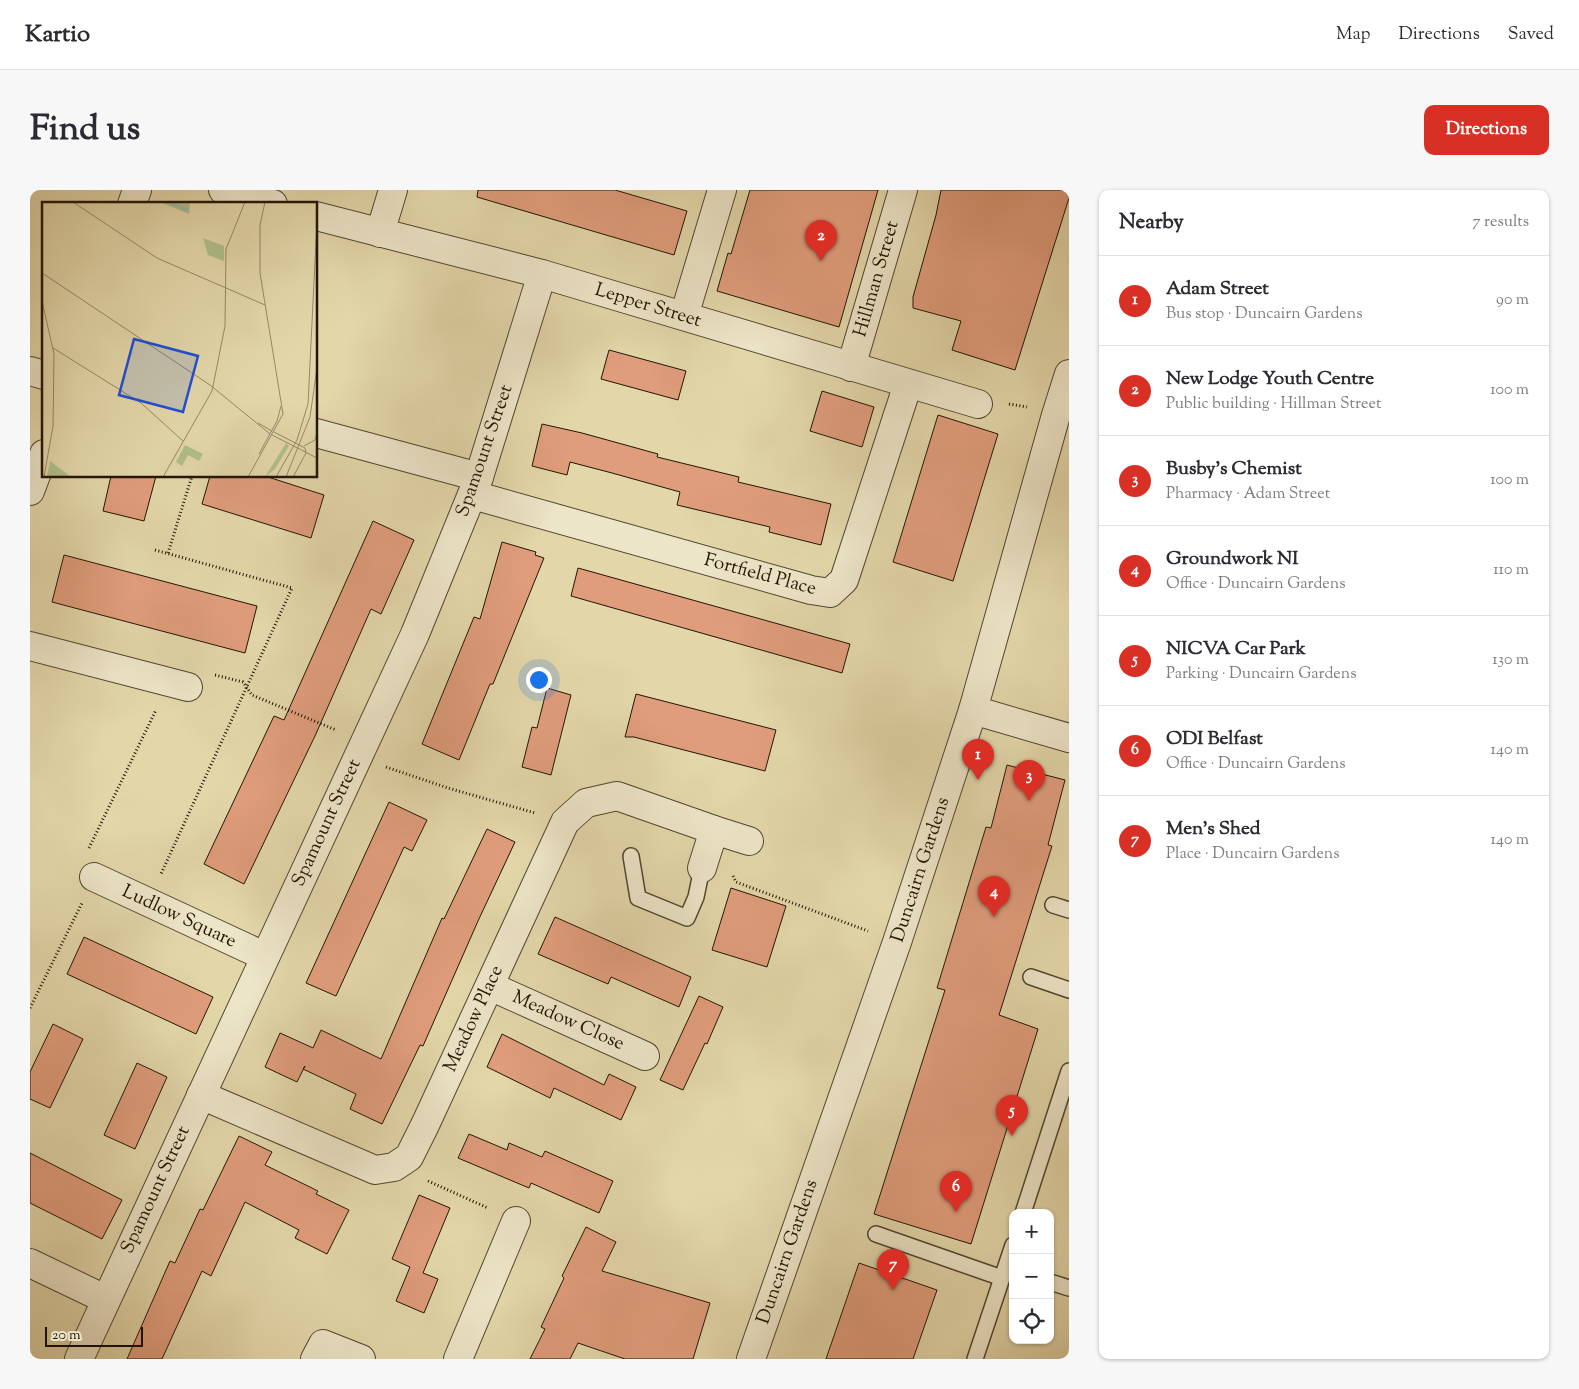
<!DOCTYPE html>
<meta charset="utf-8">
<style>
body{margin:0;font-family:"Sorts Mill Goudy",serif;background:#f7f7f7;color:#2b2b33}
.controls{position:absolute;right:15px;bottom:15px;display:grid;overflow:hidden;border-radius:10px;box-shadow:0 1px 4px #0004}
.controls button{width:45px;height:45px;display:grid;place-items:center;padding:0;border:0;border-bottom:1px solid #e1e1e2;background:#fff;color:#2b2b33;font:25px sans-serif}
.scale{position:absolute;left:15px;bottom:12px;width:98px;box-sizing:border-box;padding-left:5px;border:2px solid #221504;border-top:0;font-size:14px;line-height:18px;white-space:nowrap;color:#221504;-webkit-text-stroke:4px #ede5c8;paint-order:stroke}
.you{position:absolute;left:508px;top:489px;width:18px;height:18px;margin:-12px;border:4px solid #fff;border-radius:50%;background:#1a73e8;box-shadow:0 0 0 8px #1a73e833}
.badge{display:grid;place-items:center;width:32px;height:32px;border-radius:50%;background:#d93025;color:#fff;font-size:16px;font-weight:700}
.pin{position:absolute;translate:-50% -41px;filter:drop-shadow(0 1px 2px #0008)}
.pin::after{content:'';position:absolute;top:26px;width:18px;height:15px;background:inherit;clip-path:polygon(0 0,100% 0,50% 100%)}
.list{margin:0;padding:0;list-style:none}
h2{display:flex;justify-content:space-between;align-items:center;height:65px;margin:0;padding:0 20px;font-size:21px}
h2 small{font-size:16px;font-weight:400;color:#7c7c81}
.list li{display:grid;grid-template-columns:32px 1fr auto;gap:15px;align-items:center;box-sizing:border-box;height:90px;padding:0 20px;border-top:1px solid #e1e1e2}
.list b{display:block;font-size:19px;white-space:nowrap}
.list p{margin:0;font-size:16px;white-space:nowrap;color:#7c7c81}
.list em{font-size:16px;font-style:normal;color:#7c7c81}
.icon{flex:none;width:28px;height:28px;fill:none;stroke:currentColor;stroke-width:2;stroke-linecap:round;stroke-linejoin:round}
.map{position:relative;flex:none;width:1039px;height:1169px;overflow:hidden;border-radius:10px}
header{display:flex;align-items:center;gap:30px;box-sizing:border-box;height:70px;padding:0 25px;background:#fff;border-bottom:1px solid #e1e1e2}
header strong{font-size:24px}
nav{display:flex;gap:28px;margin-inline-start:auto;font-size:18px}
.intro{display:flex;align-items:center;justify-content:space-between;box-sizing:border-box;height:120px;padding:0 30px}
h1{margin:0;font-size:35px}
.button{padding:12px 22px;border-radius:10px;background:#d93025;color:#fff;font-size:18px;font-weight:700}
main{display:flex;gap:30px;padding:0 30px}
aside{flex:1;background:#fff;border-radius:10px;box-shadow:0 1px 4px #0004}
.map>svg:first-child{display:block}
.building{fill:#e09d7c;stroke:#221504}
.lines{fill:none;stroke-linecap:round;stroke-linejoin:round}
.service-casing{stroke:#52462e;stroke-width:18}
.minor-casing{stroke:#52462e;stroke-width:30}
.tertiary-casing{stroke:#52462e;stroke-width:30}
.path{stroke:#221504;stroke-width:3;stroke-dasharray:1 2.5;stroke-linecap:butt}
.service{stroke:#ede5c8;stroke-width:15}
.minor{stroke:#ede5c8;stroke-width:28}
.tertiary{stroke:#ede5c8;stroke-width:28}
.labels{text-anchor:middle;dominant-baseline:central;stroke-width:4;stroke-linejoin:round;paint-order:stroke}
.street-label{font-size:19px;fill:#221504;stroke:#ede5c8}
.inset-river{fill:none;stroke:#99b7b4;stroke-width:2.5}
.inset-road{fill:none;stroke:#968968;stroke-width:1}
.view{fill:#1d4ed8;fill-opacity:0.15;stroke:#1d4ed8;stroke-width:2.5}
.inset-edge{fill:none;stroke:#221504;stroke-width:2.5}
</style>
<header>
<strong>Kartio</strong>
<nav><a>Map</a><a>Directions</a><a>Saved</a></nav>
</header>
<div class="intro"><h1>Find us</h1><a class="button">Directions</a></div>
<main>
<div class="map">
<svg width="1039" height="1169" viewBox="0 0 1039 1169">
<rect width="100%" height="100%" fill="#e3d7aa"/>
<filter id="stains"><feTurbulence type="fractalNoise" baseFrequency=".004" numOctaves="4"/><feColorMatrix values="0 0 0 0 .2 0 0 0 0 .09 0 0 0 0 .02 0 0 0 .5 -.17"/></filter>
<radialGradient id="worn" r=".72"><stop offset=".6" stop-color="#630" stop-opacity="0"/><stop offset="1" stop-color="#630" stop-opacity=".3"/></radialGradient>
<!-- building -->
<g class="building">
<polygon points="448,0 585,0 657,21 644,65 447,7"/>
<polygon points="720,0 848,0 809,137 687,101 698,63 701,64"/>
<polygon points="911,0 1039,0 1039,8 985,180 922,160 931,131 883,118 883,107 906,25"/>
<polygon points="579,160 656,181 648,210 571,189"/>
<polygon points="792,201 844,217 832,257 780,241"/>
<polygon points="908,225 968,244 923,391 863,372"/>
<polygon points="512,234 552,243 628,264 627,267 709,287 708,292 801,314 791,355 739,342 740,337 647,315 650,302 582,283 540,272 537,285 502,276"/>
<polygon points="81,286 126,286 114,331 73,321"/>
<polygon points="180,286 235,286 294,305 281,348 172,314"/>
<polygon points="343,331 384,350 351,424 341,419 285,546 214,694 174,674 244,526 254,530"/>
<polygon points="472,352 506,362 505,365 514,368 463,494 460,494 429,570 392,554 444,427 450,429"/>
<polygon points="34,365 227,416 215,463 22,412"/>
<polygon points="548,378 820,454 812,483 541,406"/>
<polygon points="517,498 541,505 521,585 492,577 502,537 507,538"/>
<polygon points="606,504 746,540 735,581 604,547 595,547"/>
<polygon points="977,575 1035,590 1018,655 1022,656 969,825 1008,839 941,1054 844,1024 915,800 907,798 956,637 961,638"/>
<polygon points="359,612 397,630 382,661 374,657 306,806 276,793"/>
<polygon points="457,639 485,652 448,731 393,856 390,855 352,934 320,919 326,904 273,879 275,876 267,892 235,877 250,843 283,858 291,840 351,869 412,728 414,729"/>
<polygon points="701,698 756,716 737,777 682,760"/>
<polygon points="525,727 661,787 649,817 581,787 578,794 508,764"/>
<polygon points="54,747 183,807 166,844 37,784"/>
<polygon points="669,806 693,817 677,854 675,853 653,900 630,890"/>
<polygon points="23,834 53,849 20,918 0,909 0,882"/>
<polygon points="472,844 574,895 579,884 606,897 591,930 524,898 520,908 457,877"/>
<polygon points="107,873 137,887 105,959 74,945"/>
<polygon points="439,944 477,960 479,953 512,967 515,961 583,991 569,1023 501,993 499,998 428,968"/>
<polygon points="209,946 242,962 235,975 288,1001 286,1004 319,1020 297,1064 265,1048 269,1040 215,1012 181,1086 172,1081 132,1169 97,1169 140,1071 145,1073 170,1019 173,1020"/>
<polygon points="0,963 92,1010 72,1049 0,1013"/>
<polygon points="389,1005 420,1018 393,1083 408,1089 394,1123 366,1111 380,1077 362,1069"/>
<polygon points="556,1037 586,1052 572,1081 680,1113 663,1169 595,1169 548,1153 540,1169 500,1169 515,1139 511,1137 534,1088 532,1086"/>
<polygon points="829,1073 907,1100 883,1169 796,1169"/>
</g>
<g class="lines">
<defs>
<g id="service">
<polyline points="601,666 608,708 657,728 666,707 672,678"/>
<polyline points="1023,715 1039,720"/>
<polyline points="1001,787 1039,800"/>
<polyline points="993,1023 1039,881"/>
<polyline points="846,1044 972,1088"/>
<polyline points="1020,1092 1039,1098"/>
<polyline points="945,1169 983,1055"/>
</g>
<g id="minor">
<polyline points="193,0 243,14"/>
<polyline points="286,26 512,84 948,214"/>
<polyline points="350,43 363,0"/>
<polyline points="654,126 692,0"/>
<polyline points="821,177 873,0"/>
<polyline points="0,181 14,185"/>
<polyline points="286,243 449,287"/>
<polyline points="443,305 781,400 800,403 814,390 878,194"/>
<polyline points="0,456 158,497"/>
<polyline points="943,520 1039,548"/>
<polyline points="672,678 684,640"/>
<polyline points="64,687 234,766"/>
<polyline points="460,796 615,866"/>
<polyline points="171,905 345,980 364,977 379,967 395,935 535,632 556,613 587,606 684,640 719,651"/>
<polyline points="0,1073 75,1109"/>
<polyline points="49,1169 385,444 449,287 512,84"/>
<polyline points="285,1169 293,1154 331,1169"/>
<polyline points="428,1169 486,1031"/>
</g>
<g id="tertiary">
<polyline points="102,14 107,0"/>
<polyline points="0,301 14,264"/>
<polyline points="721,1169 867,752 943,520 1026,225 1039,184"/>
</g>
</defs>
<!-- service casing -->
<use href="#service" class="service-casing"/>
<!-- minor casing -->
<use href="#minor" class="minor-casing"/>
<!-- tertiary casing -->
<use href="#tertiary" class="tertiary-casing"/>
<!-- path -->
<g class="path">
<polyline points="979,214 997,217"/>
<polyline points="125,360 262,398 131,684"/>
<polyline points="138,363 162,286"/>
<polyline points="185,485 213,492 222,505 306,540"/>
<polyline points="356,577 418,598 505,623"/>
<polyline points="59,658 126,520"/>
<polyline points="703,686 706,692 838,741"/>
<polyline points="0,818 52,713"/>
<polyline points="398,991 458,1018"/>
</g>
<!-- service -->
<use href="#service" class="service"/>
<!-- minor -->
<use href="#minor" class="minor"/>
<!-- tertiary -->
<use href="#tertiary" class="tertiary"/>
</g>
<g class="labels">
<!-- street labels -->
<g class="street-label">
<text transform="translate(847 89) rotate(-74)">Hillman Street</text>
<text transform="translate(618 116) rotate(17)">Lepper Street</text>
<text transform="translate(455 261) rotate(-71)">Spamount Street</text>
<text transform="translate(730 385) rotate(15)">Fortfield Place</text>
<text transform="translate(297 633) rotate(-65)">Spamount Street</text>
<text transform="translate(891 680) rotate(-72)">Duncairn Gardens</text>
<text transform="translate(149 727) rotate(25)">Ludlow Square</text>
<text transform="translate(444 829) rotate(-65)">Meadow Place</text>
<text transform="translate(538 831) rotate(24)">Meadow Close</text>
<text transform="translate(126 1000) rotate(-65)">Spamount Street</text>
<text transform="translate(758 1062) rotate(-71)">Duncairn Gardens</text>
</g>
</g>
<!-- overview -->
<g transform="translate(12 12)">
<rect width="275" height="275" fill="#e3d7aa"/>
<path d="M109,0H148L147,12L118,0ZM161,36L182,44V59L166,53ZM244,241L247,244L233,267L223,275ZM143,243L161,252L157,259L146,253L140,264L134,260ZM8,259L25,272L30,275H5Z" fill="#b0bf8b"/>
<path class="inset-river" d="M126,0L146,8"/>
<path class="inset-road" d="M31,0L115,56L223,103M0,71L168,183L228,232M0,99L12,152L11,224L2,275M11,146L99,201L141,239M216,221L230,229M232,230L263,246L264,251L251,275M230,233L275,256M262,244L273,238L275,230M217,252L235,219L239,204M121,275L170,189L183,124L184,47L203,0M206,275L241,212L218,71V23L223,0M234,275L255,238L266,202L275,19M244,275L268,215L275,166"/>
<path class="view" d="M92,137L156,154L141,210L77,193Z"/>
<rect width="275" height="275" class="inset-edge"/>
</g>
<rect width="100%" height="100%" filter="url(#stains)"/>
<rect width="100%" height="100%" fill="url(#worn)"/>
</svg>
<div class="controls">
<button>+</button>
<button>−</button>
<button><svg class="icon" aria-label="locate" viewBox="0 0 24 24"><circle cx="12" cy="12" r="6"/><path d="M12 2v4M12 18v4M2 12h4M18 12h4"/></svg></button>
</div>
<div class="scale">20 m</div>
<div class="you"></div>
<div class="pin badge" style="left:948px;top:590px">1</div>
<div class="pin badge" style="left:791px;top:71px">2</div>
<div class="pin badge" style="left:999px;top:611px">3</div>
<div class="pin badge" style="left:964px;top:727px">4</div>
<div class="pin badge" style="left:982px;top:946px">5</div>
<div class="pin badge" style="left:926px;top:1022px">6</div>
<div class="pin badge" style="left:863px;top:1100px">7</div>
</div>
<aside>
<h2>Nearby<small>7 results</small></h2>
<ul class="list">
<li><span class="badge">1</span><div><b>Adam Street</b><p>Bus stop · Duncairn Gardens</p></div><em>90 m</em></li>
<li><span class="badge">2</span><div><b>New Lodge Youth Centre</b><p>Public building · Hillman Street</p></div><em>100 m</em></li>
<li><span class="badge">3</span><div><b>Busby's Chemist</b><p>Pharmacy · Adam Street</p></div><em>100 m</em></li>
<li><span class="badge">4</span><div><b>Groundwork NI</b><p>Office · Duncairn Gardens</p></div><em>110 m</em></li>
<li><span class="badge">5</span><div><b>NICVA Car Park</b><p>Parking · Duncairn Gardens</p></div><em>130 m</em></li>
<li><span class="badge">6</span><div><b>ODI Belfast</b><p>Office · Duncairn Gardens</p></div><em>140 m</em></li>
<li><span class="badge">7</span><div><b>Men's Shed</b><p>Place · Duncairn Gardens</p></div><em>140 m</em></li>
</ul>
</aside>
</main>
